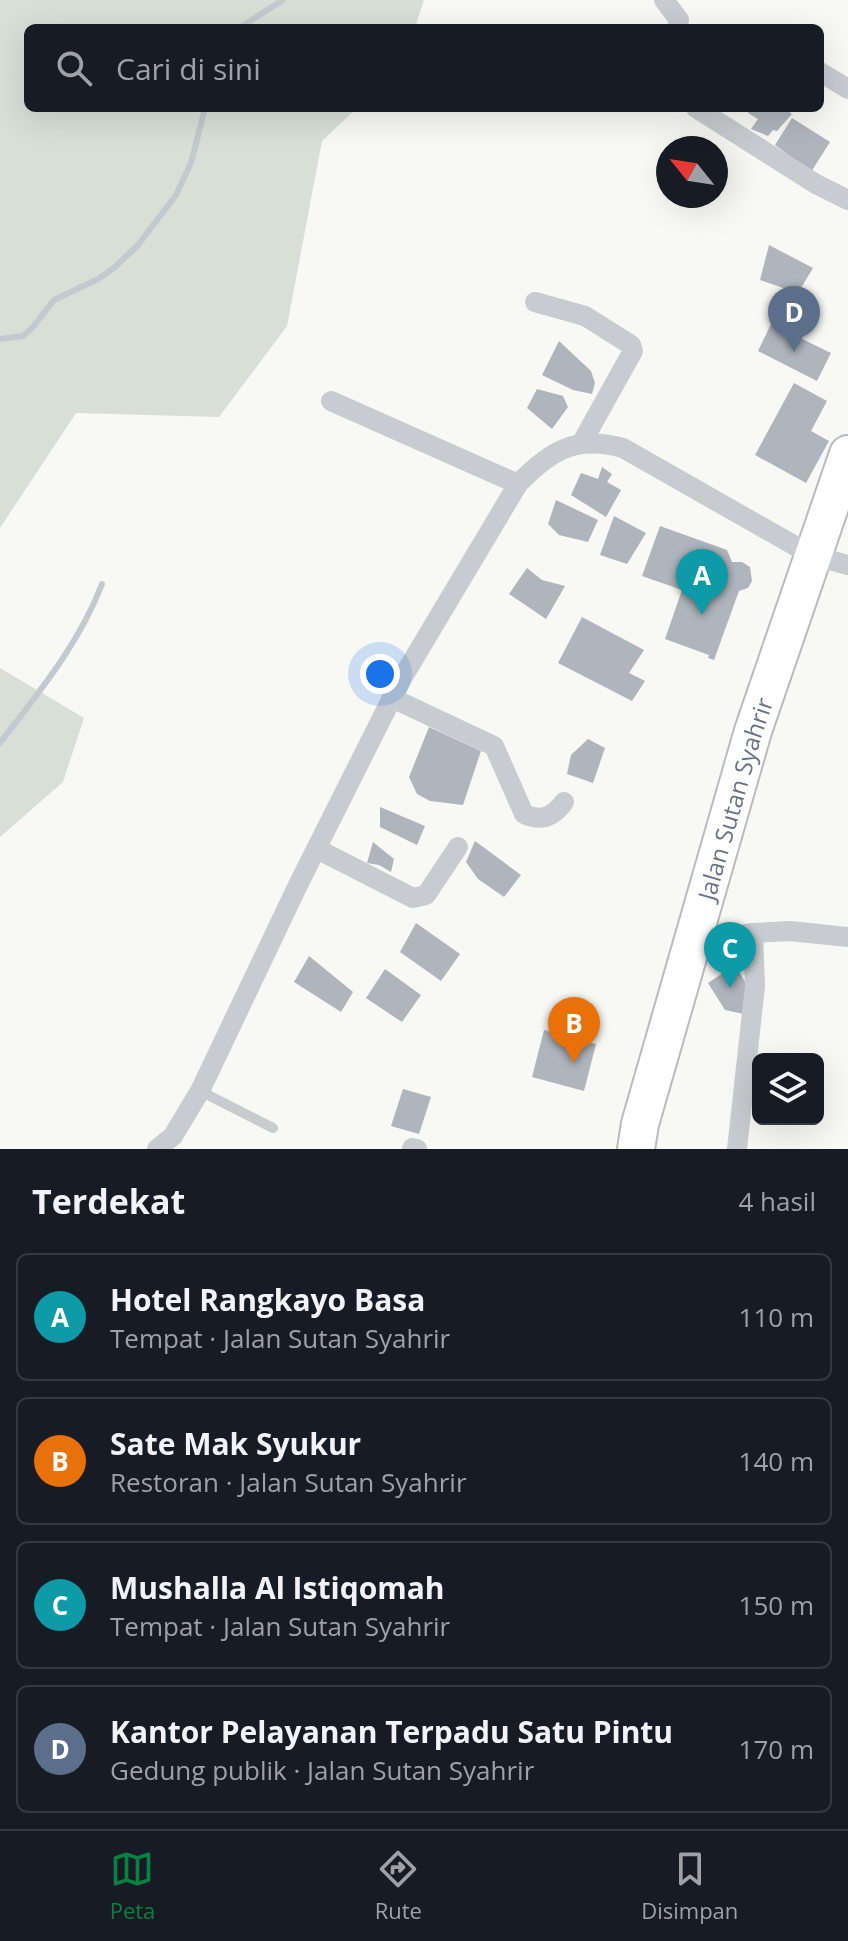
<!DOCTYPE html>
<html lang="id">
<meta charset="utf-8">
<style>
body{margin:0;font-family:"Open Sans",sans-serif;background:#20242c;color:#f1f3f6}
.controls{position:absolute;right:24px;bottom:24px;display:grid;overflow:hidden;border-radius:12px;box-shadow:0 8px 32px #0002}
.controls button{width:72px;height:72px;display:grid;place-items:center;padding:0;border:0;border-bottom:2px solid #363941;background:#171b24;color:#f1f3f6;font:40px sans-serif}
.compass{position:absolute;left:656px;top:136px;width:72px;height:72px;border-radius:50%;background:#171b24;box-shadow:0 8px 32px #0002;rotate:300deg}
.you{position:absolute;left:380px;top:674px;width:28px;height:28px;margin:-20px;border:6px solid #fff;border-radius:50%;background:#1a73e8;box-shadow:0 0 0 12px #1a73e833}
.badge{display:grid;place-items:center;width:52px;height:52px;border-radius:50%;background:#0b8043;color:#fff;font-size:26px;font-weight:700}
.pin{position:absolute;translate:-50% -66px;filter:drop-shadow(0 2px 4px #0008)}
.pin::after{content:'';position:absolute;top:42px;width:28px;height:24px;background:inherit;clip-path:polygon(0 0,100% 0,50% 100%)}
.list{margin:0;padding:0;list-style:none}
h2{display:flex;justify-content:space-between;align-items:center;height:104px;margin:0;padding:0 32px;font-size:34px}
h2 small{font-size:26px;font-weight:400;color:#9ea1a6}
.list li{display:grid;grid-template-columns:52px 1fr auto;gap:24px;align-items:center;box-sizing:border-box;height:128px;margin:0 16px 16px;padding:0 16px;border:2px solid #363941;border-radius:12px}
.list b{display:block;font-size:30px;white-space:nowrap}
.list p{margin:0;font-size:26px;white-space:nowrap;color:#9ea1a6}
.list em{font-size:26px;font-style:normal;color:#9ea1a6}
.icon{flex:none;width:44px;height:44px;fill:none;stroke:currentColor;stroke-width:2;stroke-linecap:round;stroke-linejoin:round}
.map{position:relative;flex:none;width:848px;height:1149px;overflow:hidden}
.search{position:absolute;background:#171b24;box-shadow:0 8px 32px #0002;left:24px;right:24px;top:24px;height:88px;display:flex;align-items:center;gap:20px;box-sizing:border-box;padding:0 28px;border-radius:12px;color:#9ea1a6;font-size:30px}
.sheet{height:680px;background:#171b24}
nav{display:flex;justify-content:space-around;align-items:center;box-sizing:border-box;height:112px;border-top:2px solid #363941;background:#171b24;font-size:22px;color:#9ea1a6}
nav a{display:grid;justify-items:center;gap:4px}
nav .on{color:#0b8043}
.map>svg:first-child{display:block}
.green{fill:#d8e0d6}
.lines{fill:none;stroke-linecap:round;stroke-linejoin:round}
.stream{stroke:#c2cad0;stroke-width:6}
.building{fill:#aeb5bc}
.highway-casing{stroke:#b8bbbf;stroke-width:40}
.lane{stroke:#c8cbcf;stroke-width:10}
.street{stroke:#c8cbcf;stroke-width:20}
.highway{stroke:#fff;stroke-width:36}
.labels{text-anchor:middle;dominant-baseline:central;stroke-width:8;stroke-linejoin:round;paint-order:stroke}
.street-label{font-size:24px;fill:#667487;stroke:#fff}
</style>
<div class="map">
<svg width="848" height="1149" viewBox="0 0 848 1149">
<rect width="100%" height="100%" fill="#f8f8f5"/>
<!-- green -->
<g class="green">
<polygon points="0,0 424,0 415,28 28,28 28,108 357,108 322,141 287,326 219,417 76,413 0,528"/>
<polygon points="0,668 84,718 63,782 0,837"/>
</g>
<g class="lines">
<!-- stream -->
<g class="stream">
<polyline points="239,28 283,0"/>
<polyline points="0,339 23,336 33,327 54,300 98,279 114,268 138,245 176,195 191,163 205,108"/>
<path d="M0,743C39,692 79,644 102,584"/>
</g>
</g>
<!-- building -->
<g class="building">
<polygon points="751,108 784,108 792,114 777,131 773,130 768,136 751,129 758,119 748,113"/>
<polygon points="792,118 830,142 811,172 775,145"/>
<polygon points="769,245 813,268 798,293 760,280"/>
<polygon points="771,324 831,353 817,381 758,351"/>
<polygon points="559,341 591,371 595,383 592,394 573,390 542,375"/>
<polygon points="794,383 827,401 811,431 829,441 806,483 755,455"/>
<polygon points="537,389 563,396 568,407 552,429 527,408"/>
<polygon points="602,467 612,474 607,482 621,490 606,517 571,495 581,473 598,479"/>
<polygon points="556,500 598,520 588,542 559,535 548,524"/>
<polygon points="614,516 646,533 627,564 600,555"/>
<polygon points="660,526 727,550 732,562 742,562 750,567 752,581 748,588 739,591 714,660 708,658 709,655 665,639 682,590 642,576"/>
<polygon points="527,568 542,580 565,586 546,619 509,594"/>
<polygon points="582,617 644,650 629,673 645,681 632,701 558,663"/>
<polygon points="429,727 481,751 463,805 430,801 417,794 409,777"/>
<polygon points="588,739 605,748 593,783 567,774 571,755"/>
<polygon points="380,807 425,826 417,845 380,827"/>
<polygon points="475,841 521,875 504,897 478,879 466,862"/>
<polygon points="373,842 394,859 391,872 379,865 367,863"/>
<polygon points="416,923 460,954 441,981 400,952"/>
<polygon points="309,956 353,992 341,1012 294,982"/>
<polygon points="735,965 752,993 748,1015 725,1010 708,983"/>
<polygon points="385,969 421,995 402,1022 366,998"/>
<polygon points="544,1030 596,1044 584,1091 532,1077"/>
<polygon points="403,1089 431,1097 419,1134 391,1126"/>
</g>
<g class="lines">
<defs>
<g id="highway">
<path id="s1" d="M636,1149L640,1124L753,731L848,454"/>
</g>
</defs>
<!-- highway casing -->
<use href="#highway" class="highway-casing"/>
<!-- lane -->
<polyline class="lane" points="200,1091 273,1128"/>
<!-- street -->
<g class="street">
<polyline points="664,0 679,20 677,28"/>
<polyline points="820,72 848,89"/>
<polyline points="696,108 816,184 848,200"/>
<polyline points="535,302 585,316 631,345 633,351 581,444"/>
<polyline points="331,401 518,484"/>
<path d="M392,698L494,746L524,814C541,822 553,817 564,802"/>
<polyline points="317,849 413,898 426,895 458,847"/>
<polyline points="753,933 790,931 848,937"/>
<polyline points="691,942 753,933 755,986 737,1149"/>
<polyline points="412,1148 417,1149"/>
<path d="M157,1149L173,1136L200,1091L297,887L401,680L518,484C550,451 575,435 623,448L811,555L848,565"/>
</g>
<!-- highway -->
<use href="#highway" class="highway"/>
</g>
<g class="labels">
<!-- street labels -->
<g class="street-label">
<text stroke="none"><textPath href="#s1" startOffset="364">Jalan Sutan Syahrir</textPath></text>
</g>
</g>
</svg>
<div class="controls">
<button><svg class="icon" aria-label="layers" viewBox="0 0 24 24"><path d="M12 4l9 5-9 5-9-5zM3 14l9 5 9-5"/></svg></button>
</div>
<svg class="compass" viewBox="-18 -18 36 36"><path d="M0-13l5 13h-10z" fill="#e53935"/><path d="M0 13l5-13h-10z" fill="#9ea1a6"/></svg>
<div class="you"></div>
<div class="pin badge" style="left:702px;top:615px;background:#0f9aa8">A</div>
<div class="pin badge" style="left:574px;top:1063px;background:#e8710a">B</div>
<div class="pin badge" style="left:730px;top:988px;background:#0f9aa8">C</div>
<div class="pin badge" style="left:794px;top:352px;background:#5c6f8a">D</div>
<div class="search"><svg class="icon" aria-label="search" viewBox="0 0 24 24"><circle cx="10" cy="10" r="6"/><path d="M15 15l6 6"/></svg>Cari di sini</div>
</div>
<section class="sheet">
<h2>Terdekat<small>4 hasil</small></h2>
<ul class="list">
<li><span class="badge" style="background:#0f9aa8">A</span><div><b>Hotel Rangkayo Basa</b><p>Tempat · Jalan Sutan Syahrir</p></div><em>110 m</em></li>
<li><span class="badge" style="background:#e8710a">B</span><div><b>Sate Mak Syukur</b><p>Restoran · Jalan Sutan Syahrir</p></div><em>140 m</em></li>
<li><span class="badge" style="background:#0f9aa8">C</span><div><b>Mushalla Al Istiqomah</b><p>Tempat · Jalan Sutan Syahrir</p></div><em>150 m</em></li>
<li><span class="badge" style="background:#5c6f8a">D</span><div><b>Kantor Pelayanan Terpadu Satu Pintu</b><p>Gedung publik · Jalan Sutan Syahrir</p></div><em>170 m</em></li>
</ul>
</section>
<nav>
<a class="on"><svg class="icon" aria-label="map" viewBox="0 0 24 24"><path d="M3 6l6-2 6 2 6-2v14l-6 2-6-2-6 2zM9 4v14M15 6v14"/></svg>Peta</a>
<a><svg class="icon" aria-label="directions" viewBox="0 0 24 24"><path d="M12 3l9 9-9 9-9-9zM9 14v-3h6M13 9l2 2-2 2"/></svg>Rute</a>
<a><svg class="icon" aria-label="saved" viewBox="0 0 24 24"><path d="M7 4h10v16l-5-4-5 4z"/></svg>Disimpan</a>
</nav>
